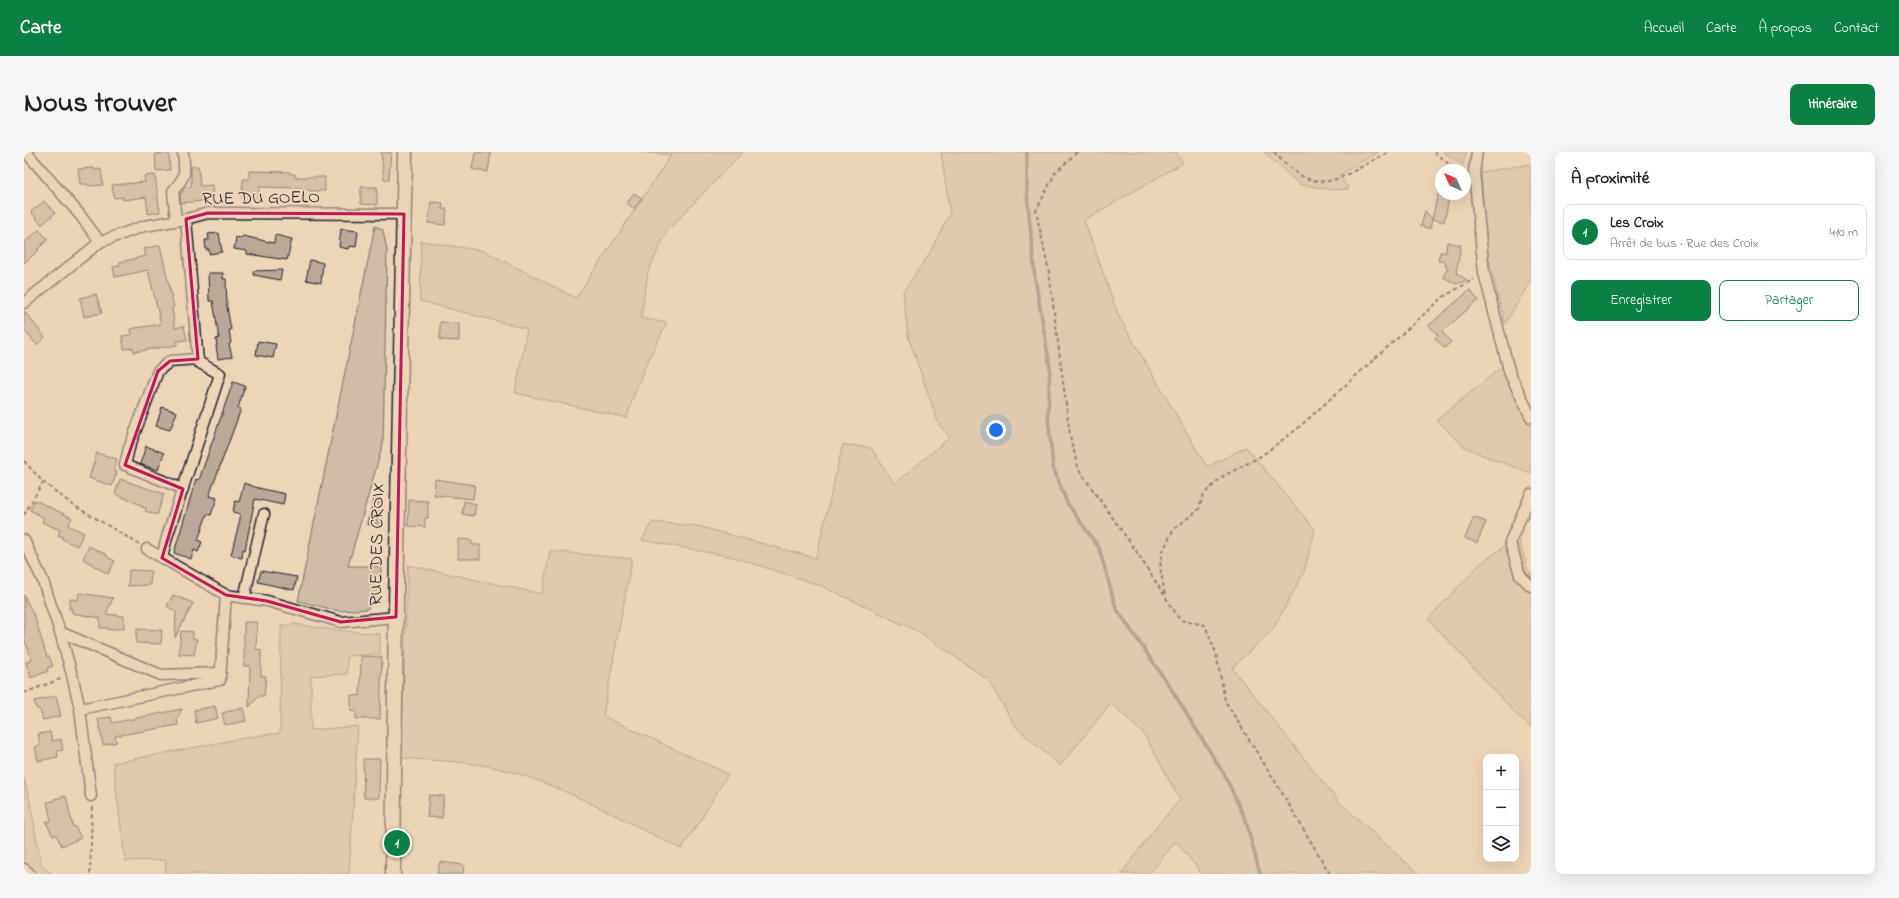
<!DOCTYPE html>
<html lang="fr">
<meta charset="utf-8">
<style>
body{margin:0;font-family:"Indie Flower",sans-serif;background:#f6f6f6;color:#202124}
.controls{position:absolute;right:12px;bottom:12px;display:grid;overflow:hidden;border-radius:8px;box-shadow:0 4px 16px #0002}
.controls button{width:36px;height:36px;display:grid;place-items:center;padding:0;border:0;border-bottom:1px solid #e0e0e0;background:#fff;color:#202124;font:20px sans-serif}
.compass{position:absolute;left:1411px;top:12px;width:36px;height:36px;border-radius:50%;background:#fff;box-shadow:0 4px 16px #0002;rotate:315deg}
.you{position:absolute;left:972px;top:278px;width:14px;height:14px;margin:-10px;border:3px solid #fff;border-radius:50%;background:#1a73e8;box-shadow:0 0 0 6px #1a73e833}
.badge{display:grid;place-items:center;width:26px;height:26px;border-radius:50%;background:#0b8043;color:#fff;font-size:13px;font-weight:700}
.pin{position:absolute;translate:-50% -50%;border:2px solid #fff;box-shadow:0 1px 4px #0006}
.list{margin:0;padding:0;list-style:none}
h2{display:flex;justify-content:space-between;align-items:center;height:52px;margin:0;padding:0 16px;font-size:17px}
h2 small{font-size:13px;font-weight:400;color:#757577}
.list li{display:grid;grid-template-columns:26px 1fr auto;gap:12px;align-items:center;box-sizing:border-box;height:56px;margin:0 8px 8px;padding:0 8px;border:1px solid #e0e0e0;border-radius:8px}
.list b{display:block;font-size:15px;white-space:nowrap}
.list p{margin:0;font-size:13px;white-space:nowrap;color:#757577}
.list em{font-size:13px;font-style:normal;color:#757577}
.actions{display:flex;gap:8px;padding:12px 16px}
.actions a{flex:1;padding:9px 0;border:1px solid #0b8043;border-radius:8px;text-align:center;font-size:14px;color:#0b8043}
.actions .main{background:#0b8043;color:#fff}
.icon{flex:none;width:22px;height:22px;fill:none;stroke:currentColor;stroke-width:2;stroke-linecap:round;stroke-linejoin:round}
.map{position:relative;flex:none;width:1507px;height:722px;overflow:hidden;border-radius:8px}
header{display:flex;align-items:center;gap:24px;box-sizing:border-box;height:56px;padding:0 20px;background:#0b8043;color:#fff}
header strong{font-size:19px}
nav{display:flex;gap:22px;margin-inline-start:auto;font-size:14px}
.intro{display:flex;align-items:center;justify-content:space-between;box-sizing:border-box;height:96px;padding:0 24px}
h1{margin:0;font-size:28px}
.button{padding:10px 18px;border-radius:8px;background:#0b8043;color:#fff;font-size:14px;font-weight:700}
main{display:flex;gap:24px;padding:0 24px}
aside{flex:1;background:#fff;border-radius:8px;box-shadow:0 4px 16px #0002}
.map>svg:first-child{display:block}
.green{fill:#cfbca4;stroke:#786f70}
.lines{fill:none;stroke-linecap:round;stroke-linejoin:round}
.stream{stroke:#70686a;stroke-width:3.5}
.building{fill:#baa997;stroke:#22223b}
.minor-casing{stroke:#22223b;stroke-width:13}
.secondary-casing{stroke:#22223b;stroke-width:17}
.path{stroke:#22223b;stroke-width:2;stroke-dasharray:4 3;stroke-linecap:butt}
.minor{stroke:#ecd6b5;stroke-width:10}
.secondary{stroke:#ecd6b5;stroke-width:14}
.marked{fill:none;stroke:#c2185b;stroke-width:3;stroke-linejoin:round}
.labels{text-anchor:middle;dominant-baseline:central;stroke-width:4;stroke-linejoin:round;paint-order:stroke}
.street-label{font-size:18px;fill:#22223b;stroke:#ecd6b5}
</style>
<header>
<strong>Carte</strong>
<nav><a>Accueil</a><a>Carte</a><a>À propos</a><a>Contact</a></nav>
</header>
<div class="intro"><h1>Nous trouver</h1><a class="button">Itinéraire</a></div>
<main>
<div class="map">
<svg width="1507" height="722" viewBox="0 0 1507 722">
<rect width="100%" height="100%" fill="#ecd6b5"/>
<filter id="ink" filterUnits="userSpaceOnUse"><feTurbulence type="fractalNoise" baseFrequency=".025" numOctaves="2"/><feDisplacementMap in="SourceGraphic" scale="8" xChannelSelector="R" yChannelSelector="G"/><feConvolveMatrix kernelMatrix="1 2 1 2 8 2 1 2 1" color-interpolation-filters="sRGB"/></filter>
<g filter="url(#ink)">
<!-- green -->
<g class="green">
<path d="M614,0H719L643,79L624,120L617,166L643,171C627,202 612,231 603,266L491,241L503,177L396,149L397,89L460,99L552,146L647,3Z"/>
<polygon points="917,0 1152,0 1159,11 1060,68 1095,165 1183,315 1222,295 1291,378 1280,420 1249,477 1208,516 1314,649 1395,722 1178,722 1152,689 1125,722 1097,722 1137,669 1156,648 1120,582 1087,551 1036,614 992,575 963,527 897,481 798,434 709,405 618,388 628,370 673,374 792,406 819,292 847,296 871,332 926,285 915,273 884,184 879,140 905,102 926,61"/>
<polygon points="1240,0 1355,0 1315,23 1325,37 1309,38 1275,32"/>
<polygon points="1419,0 1442,0 1439,13"/>
<polygon points="1507,12 1507,128 1481,172 1463,100 1457,20"/>
<polygon points="351,74 359,78 363,98 359,292 324,414 357,414 356,446 343,457 315,459 274,449"/>
<polygon points="1486,208 1507,253 1507,321 1465,306 1439,294 1413,268"/>
<polygon points="1494,385 1504,418 1507,421 1507,575 1494,564 1404,467 1457,411"/>
<path d="M526,399L608,407L579,564L704,622L675,671L657,697C599,668 541,634 477,617C445,609 410,609 377,606L384,413L518,442Z"/>
<polygon points="270,472 311,478 356,482 356,502 323,504 323,522 287,524 287,578 334,574 325,722 141,722 142,708 101,709 89,611 224,585 256,581 257,474"/>
<polygon points="0,626 7,654 17,713 28,722 0,722"/>
</g>
<g class="lines">
<!-- stream -->
<polyline class="stream" points="1003,0 1003,41 1011,126 1026,215 1024,264 1029,315 1043,351 1075,396 1092,456 1148,538 1201,624 1222,669 1236,722"/>
</g>
<!-- building -->
<g class="building">
<polygon points="357,0 367,0 365,28 360,28"/>
<polygon points="451,0 467,0 464,20 448,17"/>
<polygon points="145,1 146,18 132,19 131,2"/>
<polygon points="174,14 176,34 188,33 189,48 157,51 156,41 159,40 160,35 167,35 167,15"/>
<polygon points="70,16 71,18 77,17 79,33 66,34 62,32 56,32 54,17"/>
<polygon points="225,19 266,20 266,22 271,22 271,25 301,25 301,39 285,39 285,37 278,37 278,36 235,35 235,48 218,48 219,27 225,27"/>
<polygon points="131,23 136,60 124,62 122,45 99,48 99,45 90,46 88,33 121,30 120,24"/>
<polygon points="337,35 353,35 353,53 337,52"/>
<polygon points="610,41 618,46 610,57 603,51"/>
<polygon points="1414,42 1426,42 1420,70 1408,67 1406,77 1397,74 1401,59 1408,67"/>
<polygon points="20,49 31,61 18,73 7,60"/>
<polygon points="407,50 419,51 418,57 423,57 421,73 404,71"/>
<polygon points="317,77 334,79 332,95 325,94 324,97 315,95"/>
<polygon points="15,78 24,87 14,97 15,98 0,111 0,91"/>
<polygon points="195,81 198,100 185,102 185,97 182,98 181,88 185,88 184,82"/>
<polygon points="251,83 268,87 263,108 223,102 223,99 210,97 212,85 217,86 219,84 250,91"/>
<polygon points="1423,90 1437,93 1432,121 1443,128 1433,132 1419,125 1424,115 1421,114 1422,110 1414,109 1416,100 1422,100"/>
<polygon points="136,93 150,155 148,156 151,176 160,174 163,188 153,189 153,193 110,200 109,196 100,197 98,184 107,183 106,177 137,172 124,118 91,125 89,115 96,113 96,110 122,104 120,97"/>
<polygon points="286,108 299,111 297,131 282,128"/>
<polygon points="258,118 256,128 230,123 230,119"/>
<polygon points="184,121 199,121 199,127 202,127 203,155 207,178 205,178 207,191 205,192 208,205 194,207 192,193 193,193 192,187 195,186 189,149 185,149"/>
<polygon points="1446,138 1454,148 1418,180 1427,190 1420,196 1411,186 1414,183 1405,173"/>
<polygon points="72,142 78,161 60,165 56,146"/>
<polygon points="0,159 21,185 13,193 0,178"/>
<polygon points="416,170 435,171 435,189 416,188"/>
<polygon points="234,189 252,192 249,206 232,203"/>
<polygon points="209,230 221,234 214,256 217,257 185,344 193,346 187,363 183,362 174,388 178,390 174,400 170,398 167,407 150,401 172,327 175,328"/>
<polygon points="138,255 153,260 146,278 132,274"/>
<polygon points="122,294 140,301 134,318 116,312"/>
<polygon points="73,301 93,307 90,319 93,320 88,334 65,326"/>
<polygon points="96,327 140,342 133,363 121,359 122,356 117,355 117,353 91,342"/>
<polygon points="411,327 451,333 449,347 410,343"/>
<polygon points="220,331 234,336 261,342 259,353 231,347 221,398 219,397 218,406 207,403 216,367 216,362 209,360 211,349 215,350"/>
<polygon points="11,348 48,366 44,373 60,381 53,394 38,387 39,385 34,383 36,378 18,370 20,366 6,358"/>
<polygon points="350,348 359,349 356,376 343,372"/>
<polygon points="385,348 404,349 404,366 401,366 401,375 384,374"/>
<polygon points="440,349 452,352 450,364 438,362"/>
<polygon points="1450,365 1462,370 1453,391 1441,386"/>
<polygon points="434,387 448,388 448,393 456,393 456,407 434,407"/>
<polygon points="65,394 83,403 83,405 91,409 84,422 59,407"/>
<polygon points="105,418 127,419 126,433 104,434"/>
<polygon points="237,419 273,425 270,438 234,430"/>
<polygon points="55,441 89,446 82,462 100,464 100,476 84,478 84,476 76,476 76,466 48,461 48,457 45,457 46,447 54,448"/>
<polygon points="0,443 11,466 23,505 25,504 29,514 23,516 24,519 7,526 2,510 8,508 0,486"/>
<polygon points="149,443 169,451 151,486 152,460 143,454"/>
<polygon points="220,470 233,470 232,497 237,498 237,524 242,524 240,544 235,544 225,555 226,514 220,514"/>
<polygon points="113,477 138,478 137,492 112,491"/>
<polygon points="157,479 169,480 169,487 173,487 170,503 155,502"/>
<polygon points="337,504 358,505 356,567 332,567 332,560 327,559 327,543 336,544"/>
<polygon points="32,544 37,564 19,568 16,558 12,556 10,549"/>
<polygon points="191,554 194,566 172,571 170,558"/>
<polygon points="219,556 222,569 201,573 198,561"/>
<polygon points="158,557 153,566 154,573 91,584 93,590 79,593 74,567 87,565 88,571"/>
<polygon points="26,580 28,589 37,587 39,598 33,599 34,605 14,609 11,595 16,593 14,582"/>
<polygon points="339,607 356,607 355,646 340,646"/>
<polygon points="405,643 420,644 418,666 403,665"/>
<polygon points="42,644 49,675 51,674 57,686 38,694 32,683 29,684 22,670 27,669 23,650 30,649 30,647"/>
<polygon points="416,710 440,713 439,722 413,722"/>
</g>
<g class="lines">
<defs>
<g id="minor">
<polyline points="2,0 56,63 76,90"/>
<polyline points="1453,0 1450,20 1460,121 1486,222 1507,265"/>
<path d="M152,69L149,39C163,23 161,21 159,0"/>
<polyline points="0,151 76,90 120,74 162,67 184,61 380,62"/>
<polyline points="159,337 101,313 105,296 134,219 146,209 174,207"/>
<polyline points="1507,342 1486,390 1496,423 1507,434"/>
<polyline points="0,388 19,429 36,480 48,523 56,557 67,644"/>
<polyline points="123,397 202,443 243,449 317,470 372,465"/>
<polyline points="138,406 143,385 196,222 174,210 162,67"/>
<polyline points="220,446 240,362"/>
<polyline points="36,480 137,523 196,521"/>
<polyline points="56,557 196,528 202,443"/>
<polyline points="0,717 6,722"/>
</g>
<polyline id="secondary" points="369,722 372,453 381,0"/>
</defs>
<!-- minor casing -->
<use href="#minor" class="minor-casing"/>
<!-- secondary casing -->
<use href="#secondary" class="secondary-casing"/>
<!-- path -->
<g class="path">
<polyline points="1053,0 1031,21 1012,59 1025,120 1046,284 1055,318 1112,399 1156,468 1181,473 1192,501 1201,549 1254,634 1306,722"/>
<path d="M1250,0C1296,52 1316,24 1365,0"/>
<polyline points="1410,0 1433,18"/>
<polyline points="0,309 19,330 49,353 115,392"/>
<polyline points="0,363 19,330"/>
<polyline points="1141,442 1136,415 1139,399 1149,378 1175,357 1179,343 1198,325 1237,304 1273,277 1419,145 1450,127"/>
<polyline points="0,541 39,526"/>
<polyline points="66,722 68,653"/>
</g>
<!-- minor -->
<use href="#minor" class="minor"/>
<!-- secondary -->
<use href="#secondary" class="secondary"/>
</g>
</g>
<!-- marked area -->
<path d="M0 0H1507V722H0ZM184,61L380,62L372,465L317,470L243,449L202,443L138,406L159,337L101,313L134,219L146,209L174,207L162,67Z" fill="#ecd6b5" fill-opacity=".55" fill-rule="evenodd"/>
<path class="marked" d="M184,61L380,62L372,465L317,470L243,449L202,443L138,406L159,337L101,313L134,219L146,209L174,207L162,67Z"/>
<g class="labels">
<!-- street labels -->
<g class="street-label">
<text transform="translate(237 47) rotate(-1)">RUE DU GOELO</text>
<text transform="translate(354 392) rotate(-89)">RUE DES CROIX</text>
</g>
</g>
</svg>
<div class="controls">
<button>+</button>
<button>−</button>
<button><svg class="icon" aria-label="layers" viewBox="0 0 24 24"><path d="M12 4l9 5-9 5-9-5zM3 14l9 5 9-5"/></svg></button>
</div>
<svg class="compass" viewBox="-18 -18 36 36"><path d="M0-13l5 13h-10z" fill="#e53935"/><path d="M0 13l5-13h-10z" fill="#757577"/></svg>
<div class="you"></div>
<div class="pin badge" style="left:373px;top:691px">1</div>
</div>
<aside>
<h2>À proximité<small></small></h2>
<ul class="list">
<li><span class="badge">1</span><div><b>Les Croix</b><p>Arrêt de bus · Rue des Croix</p></div><em>410 m</em></li>
</ul>
<div class="actions"><a class="main">Enregistrer</a><a>Partager</a></div>
</aside>
</main>
